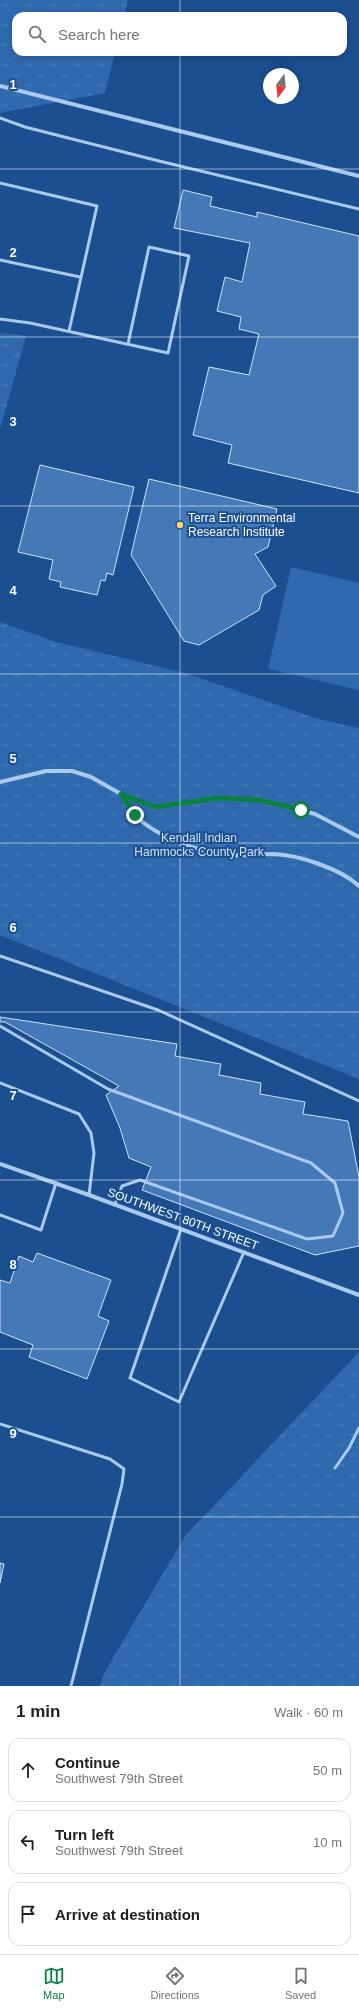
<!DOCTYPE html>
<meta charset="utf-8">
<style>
body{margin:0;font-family:Helvetica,sans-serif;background:#f6f6f6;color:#202124}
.compass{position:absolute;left:263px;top:68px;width:36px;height:36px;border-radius:50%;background:#fff;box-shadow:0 2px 6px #0003;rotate:195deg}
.stop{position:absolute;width:12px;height:12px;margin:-9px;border:3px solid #0b8043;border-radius:50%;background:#fff}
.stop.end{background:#0b8043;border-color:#fff;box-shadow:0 1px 4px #0008}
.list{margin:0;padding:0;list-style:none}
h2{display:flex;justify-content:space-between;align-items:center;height:52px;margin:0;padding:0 16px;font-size:17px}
h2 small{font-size:13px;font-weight:400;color:#757577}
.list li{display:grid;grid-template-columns:26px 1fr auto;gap:12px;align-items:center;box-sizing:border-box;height:64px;margin:0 8px 8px;padding:0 8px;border:1px solid #e0e0e0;border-radius:12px}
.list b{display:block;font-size:15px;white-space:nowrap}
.list p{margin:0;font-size:13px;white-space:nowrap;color:#757577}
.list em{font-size:13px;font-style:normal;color:#757577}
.icon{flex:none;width:22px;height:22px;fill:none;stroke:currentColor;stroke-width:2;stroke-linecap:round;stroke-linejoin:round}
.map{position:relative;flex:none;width:359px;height:1686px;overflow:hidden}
.search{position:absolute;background:#fff;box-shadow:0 2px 6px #0003;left:12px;right:12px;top:12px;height:44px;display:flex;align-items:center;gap:10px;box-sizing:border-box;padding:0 14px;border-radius:12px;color:#757577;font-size:15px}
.sheet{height:268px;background:#fff}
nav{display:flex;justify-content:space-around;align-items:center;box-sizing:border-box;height:56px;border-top:1px solid #e0e0e0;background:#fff;font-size:11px;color:#757577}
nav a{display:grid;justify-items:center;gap:2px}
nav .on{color:#0b8043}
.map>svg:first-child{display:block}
.green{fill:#2e69ad}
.park{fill:url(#park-tufts)}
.building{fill:#4478b7;stroke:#cfe3fa}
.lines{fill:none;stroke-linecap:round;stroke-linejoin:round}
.lane{stroke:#a9c9ee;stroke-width:3}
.street{stroke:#a9c9ee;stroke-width:4}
.route{stroke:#0b8043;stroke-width:5}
.grid{fill:none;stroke:#fff;stroke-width:1;stroke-opacity:0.55}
.poi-dot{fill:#ffd166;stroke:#1b4f8f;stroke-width:1.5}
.labels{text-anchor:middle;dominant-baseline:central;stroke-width:4;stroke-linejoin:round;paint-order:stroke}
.poi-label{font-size:12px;fill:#fff;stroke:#1b4f8f;text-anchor:start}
.park-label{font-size:12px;fill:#cfe3fa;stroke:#1b4f8f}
.street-label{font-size:12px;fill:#fff;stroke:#1b4f8f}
.grid-label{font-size:13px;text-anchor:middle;font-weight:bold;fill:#fff;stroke:#1b4f8f;stroke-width:4;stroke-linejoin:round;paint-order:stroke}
</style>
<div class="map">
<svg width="359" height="1686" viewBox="0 0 359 1686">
<defs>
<pattern id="park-tufts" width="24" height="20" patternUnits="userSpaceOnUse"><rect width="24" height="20" fill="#2e69ad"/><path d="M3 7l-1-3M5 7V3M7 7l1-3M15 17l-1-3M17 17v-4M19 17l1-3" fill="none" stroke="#4d80b9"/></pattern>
</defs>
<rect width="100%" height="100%" fill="#1b4f8f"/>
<!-- green -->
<polygon class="green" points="291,567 359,583 359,690 268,669"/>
<!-- park -->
<g class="park">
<polygon points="0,0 128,0 124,16 16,16 16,52 115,52 105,93 0,113"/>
<polygon points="0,333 26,336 0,429"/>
<polygon points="0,622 56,642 185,673 318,719 359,728 359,1079 0,935"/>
<polygon points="359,1352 359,1686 100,1686 103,1675 185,1536"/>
</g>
<!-- building -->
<g class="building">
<polygon points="183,190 212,197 210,206 257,217 257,212 359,236 359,493 228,463 232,445 193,435 209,367 249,375 259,334 239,329 241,317 217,311 225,277 242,282 250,243 174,228"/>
<polygon points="40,465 134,487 113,575 107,573 105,581 101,580 97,595 60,587 61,582 49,579 53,560 18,552"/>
<polygon points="149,479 277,509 268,547 255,554 276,586 263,595 259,610 199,645 184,641 131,555"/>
<polygon points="0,1017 177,1044 175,1056 221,1064 219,1075 261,1083 260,1094 305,1102 303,1114 348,1121 359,1177 359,1246 315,1255 142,1190 151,1167 129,1158 120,1128 106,1095 119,1086 5,1022 0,1022"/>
<polygon points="37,1253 111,1280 98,1316 109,1321 87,1379 29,1357 33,1345 0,1332 0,1280 10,1283 19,1256 33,1262"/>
<polygon points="0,1563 4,1564 0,1583"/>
</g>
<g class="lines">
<!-- lane -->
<g class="lane">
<polyline points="0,118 25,127 159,161 359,209"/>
<polyline points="0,183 97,206 69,331"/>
<polyline points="0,260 80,277"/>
<polyline points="0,319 30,323 168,353 189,256 149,247 128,344"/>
<polyline points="0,956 158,1010 359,1101"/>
<polyline points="0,1026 108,1089 311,1163 335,1183 343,1213 333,1236 307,1239 140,1180 122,1186 115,1204"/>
<polyline points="0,1083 79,1114 91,1133 94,1153 89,1195"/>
<polyline points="0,1215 41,1230 56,1183"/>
<polyline points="181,1229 130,1378 179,1402 244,1252"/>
<polyline points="0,1424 110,1459 124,1469 122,1484 71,1686"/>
<polyline points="335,1468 349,1448 359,1428"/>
</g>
<!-- street -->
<g class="street">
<polyline points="0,86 359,176"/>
<polyline points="0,782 46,771 72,771 91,777 121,794 155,807 218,798 260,800 315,814 359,837"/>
<path d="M121,795C126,801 130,809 135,815C153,835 205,855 232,855C246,856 260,854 274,854C299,855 341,869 359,886"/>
<polyline points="0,1164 89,1195 359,1295"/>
</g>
</g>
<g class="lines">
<!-- route -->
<polyline class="route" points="135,815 121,794 155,807 218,798 260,800 301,810"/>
</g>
<!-- grid -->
<path class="grid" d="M180,0V16M180,52V1686M0,169H359M0,337H359M0,506H359M0,674H359M0,843H359M0,1012H359M0,1180H359M0,1349H359M0,1517H359"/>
<!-- markers -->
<circle class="poi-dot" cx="180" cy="525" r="4"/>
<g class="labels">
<!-- poi labels -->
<g class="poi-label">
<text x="188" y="518">Terra Environmental<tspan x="188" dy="14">Research Institute</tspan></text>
</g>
<!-- park labels -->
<g class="park-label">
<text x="199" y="838">Kendall Indian<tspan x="199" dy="14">Hammocks County Park</tspan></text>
</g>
<!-- street labels -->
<g class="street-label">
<text transform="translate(183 1219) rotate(20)">SOUTHWEST 80TH STREET</text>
</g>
</g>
<g class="grid-label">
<text x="13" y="89">1</text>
<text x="13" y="257">2</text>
<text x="13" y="426">3</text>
<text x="13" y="595">4</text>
<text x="13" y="763">5</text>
<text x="13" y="932">6</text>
<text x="13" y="1100">7</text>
<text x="13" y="1269">8</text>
<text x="13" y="1438">9</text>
</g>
</svg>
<svg class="compass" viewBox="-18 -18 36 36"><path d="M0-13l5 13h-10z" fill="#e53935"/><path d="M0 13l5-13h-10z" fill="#757577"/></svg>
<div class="stop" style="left:301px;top:810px"></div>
<div class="stop end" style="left:135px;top:815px"></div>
<div class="search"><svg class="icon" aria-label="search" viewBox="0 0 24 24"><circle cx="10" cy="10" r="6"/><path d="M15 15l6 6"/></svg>Search here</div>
</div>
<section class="sheet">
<h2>1 min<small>Walk · 60 m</small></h2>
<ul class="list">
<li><svg class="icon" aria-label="ahead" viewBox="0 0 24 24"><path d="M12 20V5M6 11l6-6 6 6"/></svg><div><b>Continue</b><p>Southwest 79th Street</p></div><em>50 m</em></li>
<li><svg class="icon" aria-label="left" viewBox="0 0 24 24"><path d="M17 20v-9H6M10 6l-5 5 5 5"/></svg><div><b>Turn left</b><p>Southwest 79th Street</p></div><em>10 m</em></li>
<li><svg class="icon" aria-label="arrive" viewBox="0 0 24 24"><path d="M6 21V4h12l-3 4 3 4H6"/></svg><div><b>Arrive at destination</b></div></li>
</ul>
</section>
<nav>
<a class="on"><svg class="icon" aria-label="map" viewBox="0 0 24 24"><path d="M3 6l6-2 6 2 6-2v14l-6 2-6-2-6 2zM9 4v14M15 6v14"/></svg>Map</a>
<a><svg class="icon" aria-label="directions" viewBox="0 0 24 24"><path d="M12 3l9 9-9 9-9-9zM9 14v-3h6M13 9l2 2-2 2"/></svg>Directions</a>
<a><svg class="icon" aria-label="saved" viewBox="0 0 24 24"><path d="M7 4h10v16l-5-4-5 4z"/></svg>Saved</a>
</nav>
